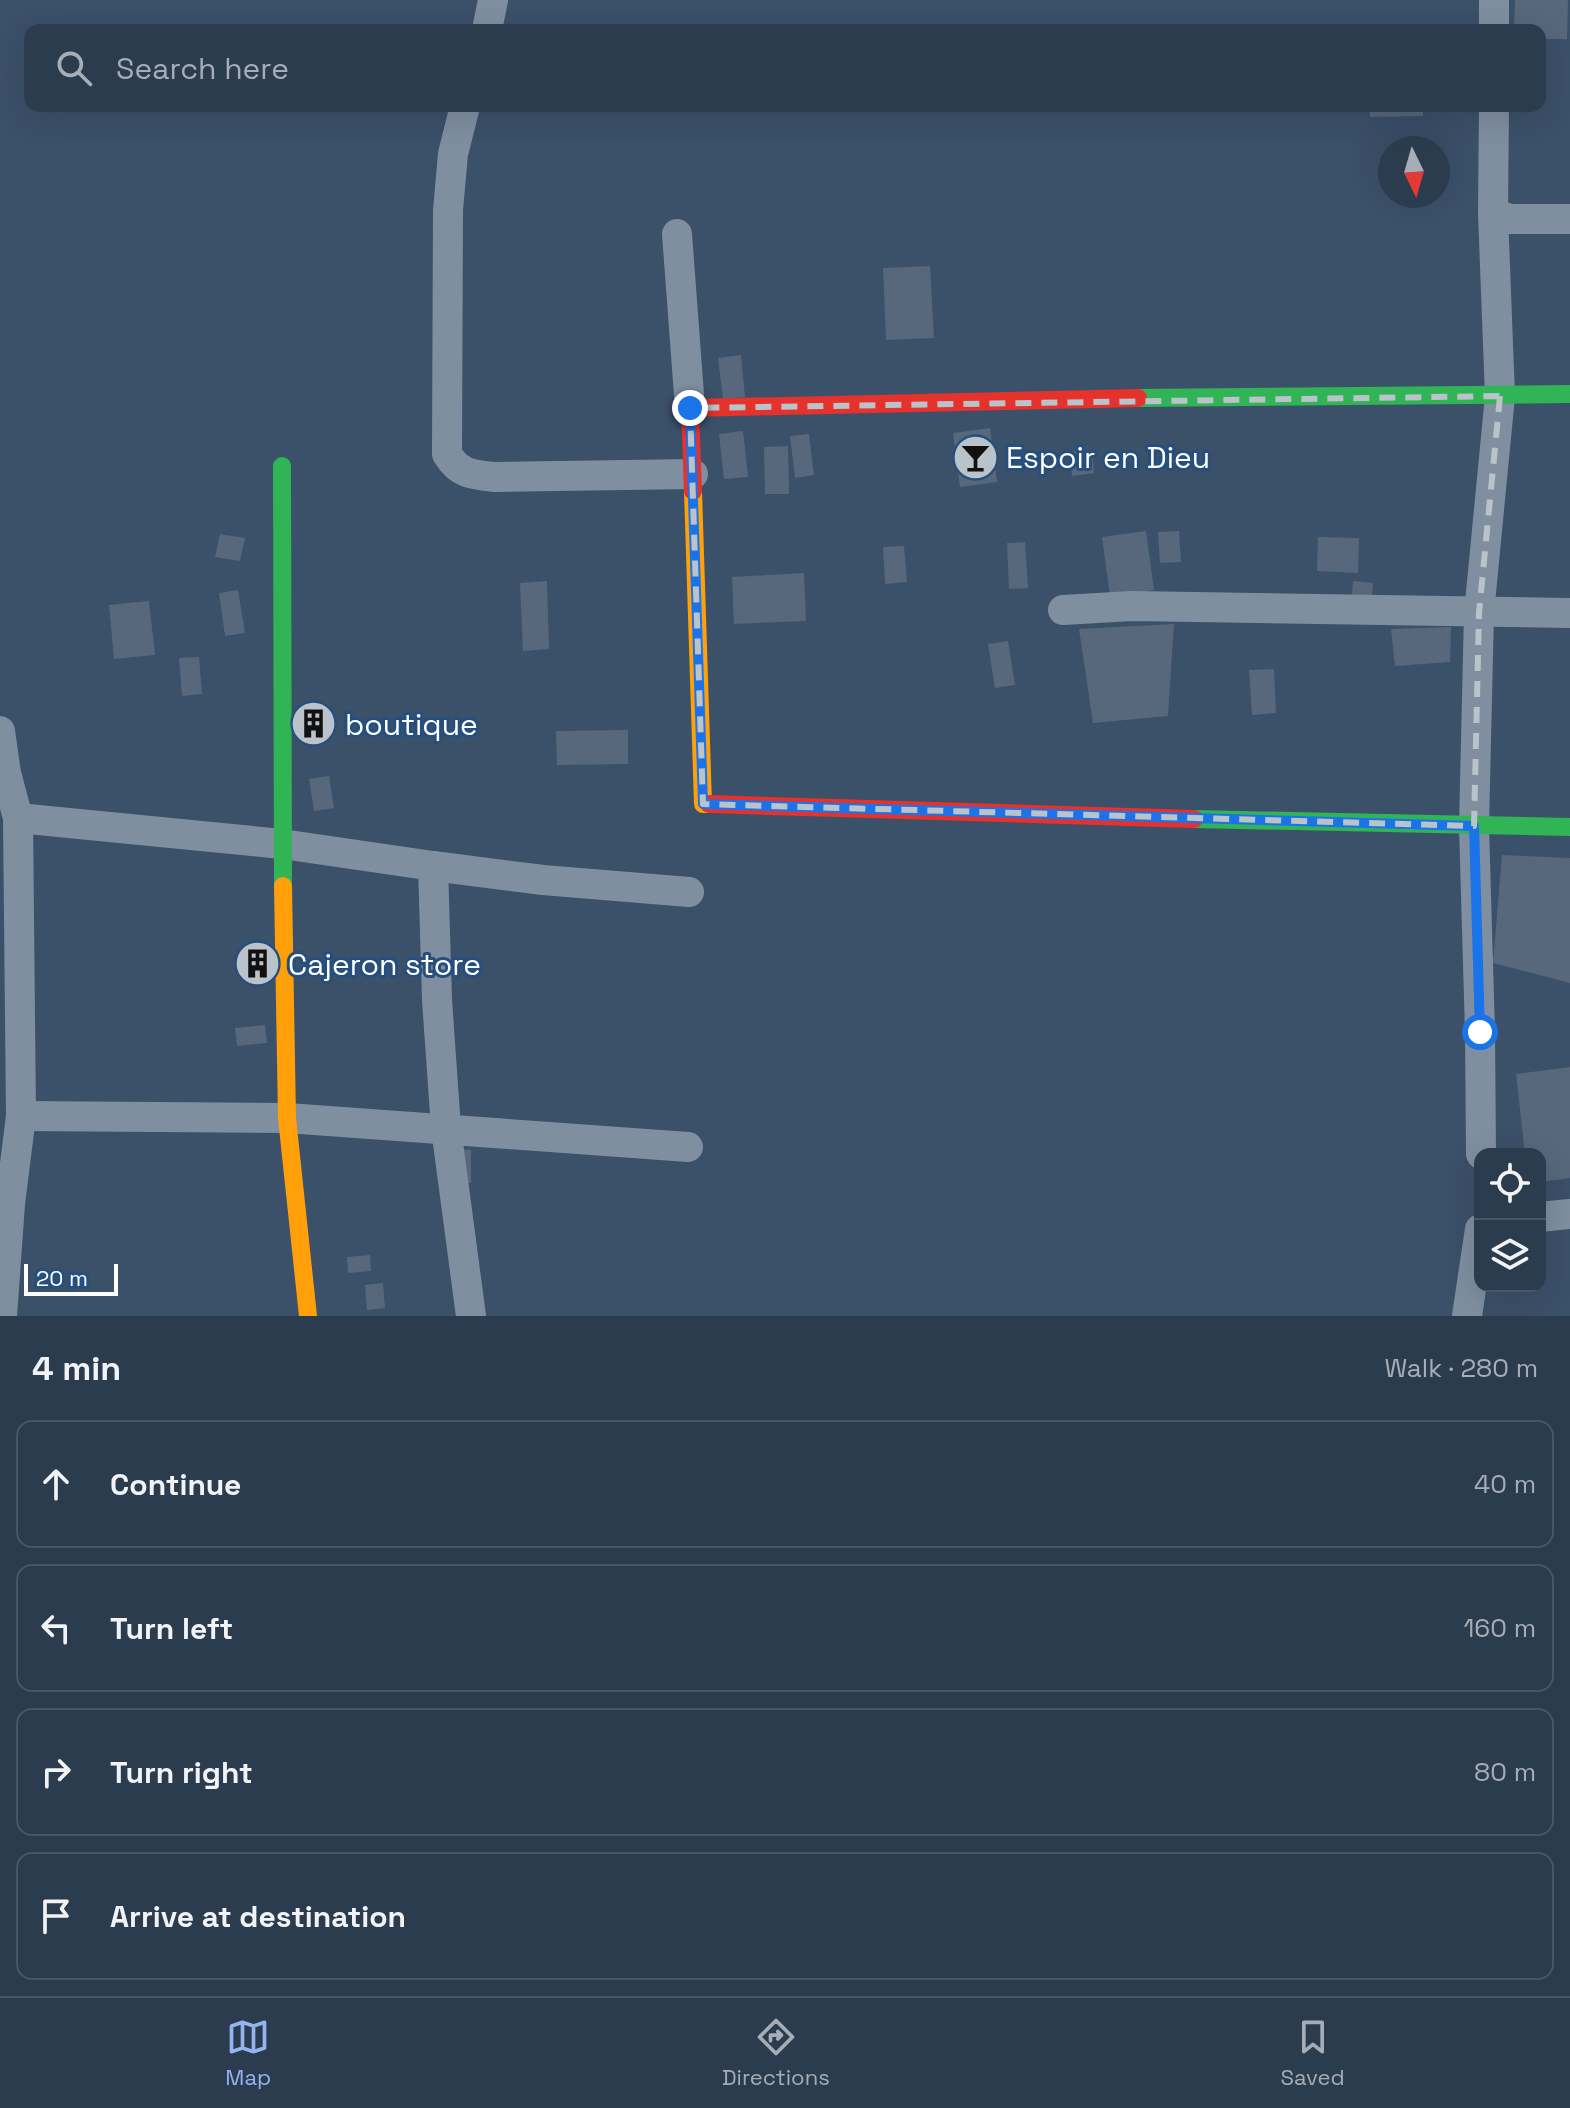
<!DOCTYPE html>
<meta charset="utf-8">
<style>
body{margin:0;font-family:"Space Grotesk",sans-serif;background:#344356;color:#f1f3f6}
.controls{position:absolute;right:24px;bottom:24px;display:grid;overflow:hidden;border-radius:16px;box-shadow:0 8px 32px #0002}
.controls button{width:72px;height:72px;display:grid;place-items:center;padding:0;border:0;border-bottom:2px solid #485666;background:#2c3c4f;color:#f1f3f6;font:40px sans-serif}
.compass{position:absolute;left:1378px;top:136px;width:72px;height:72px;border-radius:50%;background:#2c3c4f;box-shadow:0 8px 32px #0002;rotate:175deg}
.scale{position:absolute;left:24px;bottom:20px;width:94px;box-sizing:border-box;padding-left:8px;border:4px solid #fff;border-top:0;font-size:22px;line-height:28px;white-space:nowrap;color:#fff;-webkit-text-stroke:6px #274f7d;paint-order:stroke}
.stop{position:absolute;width:24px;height:24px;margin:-18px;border:6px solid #1a73e8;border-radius:50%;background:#fff}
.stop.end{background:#1a73e8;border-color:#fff;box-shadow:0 2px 8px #0008}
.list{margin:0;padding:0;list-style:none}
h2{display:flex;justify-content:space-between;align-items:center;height:104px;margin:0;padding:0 32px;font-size:34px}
h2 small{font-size:26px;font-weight:400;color:#a6adb7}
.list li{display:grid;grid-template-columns:52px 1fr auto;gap:24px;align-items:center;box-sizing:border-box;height:128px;margin:0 16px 16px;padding:0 16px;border:2px solid #485666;border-radius:16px}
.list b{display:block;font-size:30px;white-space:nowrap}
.list em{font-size:26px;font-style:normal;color:#a6adb7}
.icon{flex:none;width:44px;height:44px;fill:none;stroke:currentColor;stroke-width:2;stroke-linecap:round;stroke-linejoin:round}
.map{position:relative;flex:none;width:1570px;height:1316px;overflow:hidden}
.search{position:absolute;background:#2c3c4f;box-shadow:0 8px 32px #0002;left:24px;right:24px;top:24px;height:88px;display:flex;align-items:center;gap:20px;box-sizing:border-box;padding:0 28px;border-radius:16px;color:#a6adb7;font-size:30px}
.sheet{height:680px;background:#2c3c4f}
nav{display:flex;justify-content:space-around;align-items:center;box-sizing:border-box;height:112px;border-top:2px solid #485666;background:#2c3c4f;font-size:22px;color:#a6adb7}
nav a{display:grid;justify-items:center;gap:4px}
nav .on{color:#95b2f1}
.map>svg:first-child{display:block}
.building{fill:#57687c}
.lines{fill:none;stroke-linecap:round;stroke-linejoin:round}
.street{stroke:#7f8fa0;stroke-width:30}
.fast{stroke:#30b455;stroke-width:18}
.slow{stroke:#ff9f0a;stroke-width:18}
.jam{stroke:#e5322d;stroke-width:18}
.route{stroke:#1a73e8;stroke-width:10}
.marked{fill:none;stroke:#bac2ca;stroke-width:6;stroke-dasharray:16 10;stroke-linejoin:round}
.labels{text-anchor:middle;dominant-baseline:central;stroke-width:6;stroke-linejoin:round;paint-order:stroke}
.poi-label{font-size:30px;fill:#fff;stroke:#274f7d;text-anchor:start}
</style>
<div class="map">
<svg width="1570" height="1316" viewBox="0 0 1570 1316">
<rect width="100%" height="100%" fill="#3b5069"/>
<!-- building -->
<g class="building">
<polygon points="1515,0 1568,0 1567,39 1540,39 1540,30 1514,30"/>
<polygon points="1370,106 1423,106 1423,116 1370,117"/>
<polygon points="930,266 934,338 886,340 883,268"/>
<polygon points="741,355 745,397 723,399 718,358"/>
<polygon points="990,428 997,482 960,487 953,433"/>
<polygon points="743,431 748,477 724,479 719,434"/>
<polygon points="809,434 814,475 795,478 790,436"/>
<polygon points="788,446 789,494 765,494 764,447"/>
<polygon points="1092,450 1094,473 1072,476 1069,452"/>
<polygon points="1146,531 1154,590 1110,596 1102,537"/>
<polygon points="1179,531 1181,562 1160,563 1158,532"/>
<polygon points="220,534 245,538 240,561 215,557"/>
<polygon points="1318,537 1359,538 1358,573 1317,571"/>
<polygon points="1025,542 1028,588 1009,589 1007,543"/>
<polygon points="904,546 907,582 885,584 883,547"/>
<polygon points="804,573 806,621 734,624 732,577"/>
<polygon points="547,581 549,649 523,651 520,583"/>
<polygon points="1353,581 1373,583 1371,609 1351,607"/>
<polygon points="238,590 245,633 225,636 219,593"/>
<polygon points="149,601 155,655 114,659 109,605"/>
<polygon points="1174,624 1168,716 1093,723 1079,629"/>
<polygon points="1451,627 1450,662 1395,666 1391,629"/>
<polygon points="1008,641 1015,685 995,688 988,644"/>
<polygon points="199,657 202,694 182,696 179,658"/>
<polygon points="1274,669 1276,713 1252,715 1249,670"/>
<polygon points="300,707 330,710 327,742 297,738"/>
<polygon points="628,730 628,764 557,765 556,731"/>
<polygon points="329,776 334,808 314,811 309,779"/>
<polygon points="1502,855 1570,858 1570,983 1493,963"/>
<polygon points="259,955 261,972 255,973 253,956"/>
<polygon points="265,1025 267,1043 237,1046 235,1028"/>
<polygon points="1570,1067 1570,1178 1540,1182 1540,1154 1525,1154 1516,1074"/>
<polygon points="456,1149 471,1150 471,1183 456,1183"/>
<polygon points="370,1255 371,1271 348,1273 347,1257"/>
<polygon points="383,1283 385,1308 367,1310 365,1285"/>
</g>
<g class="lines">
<!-- street -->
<g class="street">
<polyline points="487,30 493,0"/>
<polyline points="1494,30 1494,0"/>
<path d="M465,106L453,154L448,210L447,454C459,474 472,475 495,477L693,474"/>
<polyline points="1493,214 1511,219 1570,219"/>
<polyline points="677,234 690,408"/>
<polyline points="1063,610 1132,606 1570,613"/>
<polyline points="0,731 6,773 18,818 21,1116 10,1204 2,1316"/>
<polyline points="18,818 282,844 433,866"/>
<polyline points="21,1116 287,1118 688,1147"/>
<polyline points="1481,1154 1480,1032 1474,826 1479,613 1500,396 1493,214 1494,106"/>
<polyline points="1540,1217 1570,1214"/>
<polyline points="471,1316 446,1128 437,1000 433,866 543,880 689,892"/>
<polyline points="1467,1316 1480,1229"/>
</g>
<!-- fast -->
<g class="fast">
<polyline points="1138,398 1570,394"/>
<polyline points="282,466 283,886"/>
<polyline points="1194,819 1570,827"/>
</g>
<!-- slow -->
<g class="slow">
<polyline points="693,491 703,804 709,804"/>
<polyline points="283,886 287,1118 308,1316"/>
</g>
<!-- jam -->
<g class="jam">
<polyline points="693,491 690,408 1138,398"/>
<polyline points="709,804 1194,819"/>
</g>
</g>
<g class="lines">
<!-- route -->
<polyline class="route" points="690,408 703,804 1474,826 1480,1032"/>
</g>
<!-- marked area -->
<path class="marked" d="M1500,396L1479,613L1474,826L703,804L690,408Z"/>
<!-- icons -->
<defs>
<symbol id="bar-disc" viewBox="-11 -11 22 22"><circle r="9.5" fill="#bac2ca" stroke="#274f7d"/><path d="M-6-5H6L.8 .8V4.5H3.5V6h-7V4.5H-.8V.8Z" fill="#111"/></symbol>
<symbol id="building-disc" viewBox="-11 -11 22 22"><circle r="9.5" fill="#bac2ca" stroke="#274f7d"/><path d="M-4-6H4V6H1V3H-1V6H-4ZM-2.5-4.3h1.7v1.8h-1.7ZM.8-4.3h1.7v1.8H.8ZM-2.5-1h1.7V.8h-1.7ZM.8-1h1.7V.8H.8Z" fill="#111"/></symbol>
</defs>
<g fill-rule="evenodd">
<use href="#bar-disc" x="950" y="432" width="51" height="51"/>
<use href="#building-disc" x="288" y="698" width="51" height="51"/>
<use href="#building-disc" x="232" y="938" width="51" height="51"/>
</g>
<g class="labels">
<!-- poi labels -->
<g class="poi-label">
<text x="1006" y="457">Espoir en Dieu</text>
<text x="345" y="724">boutique</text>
<text x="288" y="964">Cajeron store</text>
</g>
</g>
</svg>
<div class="controls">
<button><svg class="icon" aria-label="locate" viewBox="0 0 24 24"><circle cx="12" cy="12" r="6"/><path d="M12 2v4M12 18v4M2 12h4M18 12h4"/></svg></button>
<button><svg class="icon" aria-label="layers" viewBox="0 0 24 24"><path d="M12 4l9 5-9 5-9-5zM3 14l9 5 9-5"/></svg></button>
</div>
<svg class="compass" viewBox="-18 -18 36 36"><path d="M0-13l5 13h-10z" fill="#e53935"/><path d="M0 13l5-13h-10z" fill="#a6adb7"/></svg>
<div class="scale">20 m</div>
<div class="stop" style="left:1480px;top:1032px"></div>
<div class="stop end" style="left:690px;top:408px"></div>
<div class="search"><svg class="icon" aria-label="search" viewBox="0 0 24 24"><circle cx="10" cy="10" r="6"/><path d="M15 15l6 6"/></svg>Search here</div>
</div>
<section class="sheet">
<h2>4 min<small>Walk · 280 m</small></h2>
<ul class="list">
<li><svg class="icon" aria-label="ahead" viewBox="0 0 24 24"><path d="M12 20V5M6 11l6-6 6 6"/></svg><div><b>Continue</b></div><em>40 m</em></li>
<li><svg class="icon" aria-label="left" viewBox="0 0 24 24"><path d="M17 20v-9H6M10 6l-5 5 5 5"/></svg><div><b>Turn left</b></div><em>160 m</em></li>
<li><svg class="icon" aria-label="right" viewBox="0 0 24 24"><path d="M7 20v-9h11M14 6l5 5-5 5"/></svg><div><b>Turn right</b></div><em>80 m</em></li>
<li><svg class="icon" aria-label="arrive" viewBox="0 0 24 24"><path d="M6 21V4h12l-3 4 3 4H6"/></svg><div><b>Arrive at destination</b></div></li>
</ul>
</section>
<nav>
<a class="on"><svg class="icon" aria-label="map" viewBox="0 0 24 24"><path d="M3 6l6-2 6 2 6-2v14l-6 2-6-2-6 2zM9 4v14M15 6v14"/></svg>Map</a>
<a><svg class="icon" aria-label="directions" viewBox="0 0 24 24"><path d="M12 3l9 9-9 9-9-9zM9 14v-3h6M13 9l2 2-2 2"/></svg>Directions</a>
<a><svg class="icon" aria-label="saved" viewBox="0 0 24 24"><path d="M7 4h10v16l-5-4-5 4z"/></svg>Saved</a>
</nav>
